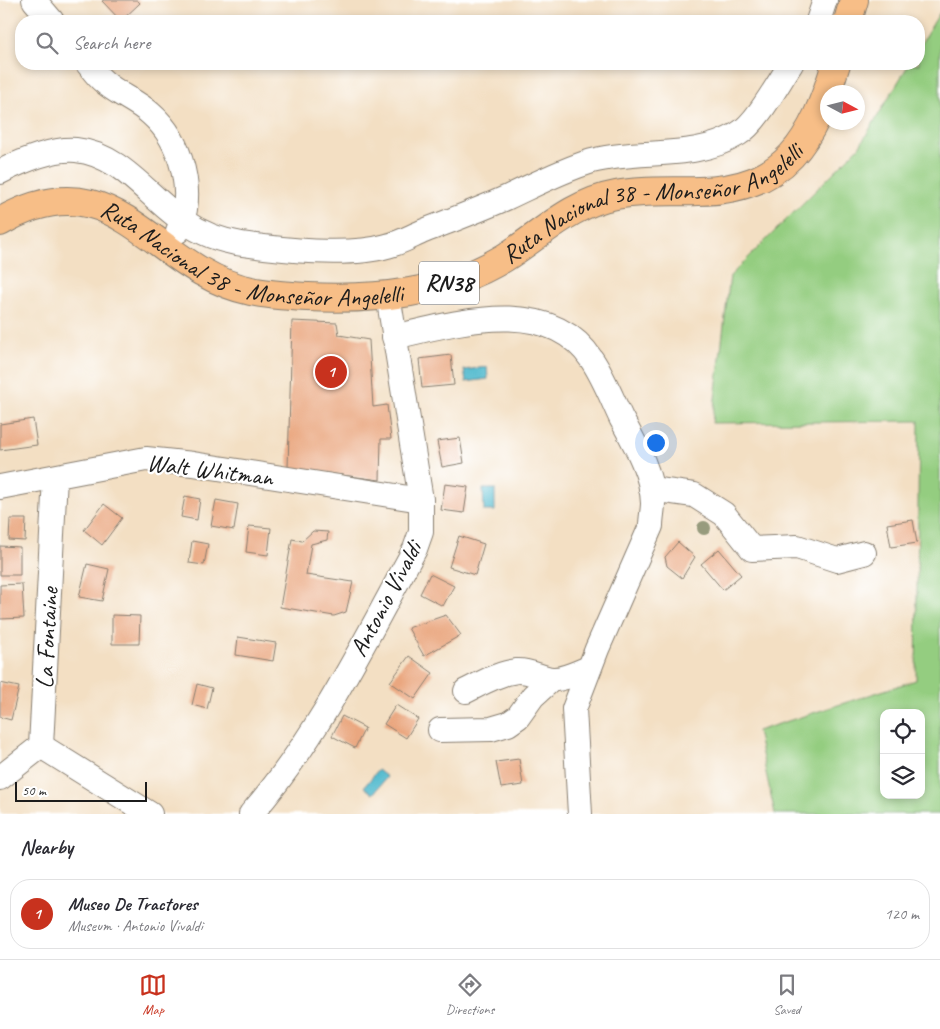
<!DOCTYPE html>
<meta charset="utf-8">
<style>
body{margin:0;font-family:Caveat,sans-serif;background:#f2f2f3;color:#2b2b33}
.controls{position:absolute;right:15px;bottom:15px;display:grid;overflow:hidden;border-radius:10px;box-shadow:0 2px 8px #0003}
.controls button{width:45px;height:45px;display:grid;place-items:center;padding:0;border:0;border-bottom:1px solid #e1e1e2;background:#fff;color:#2b2b33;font:25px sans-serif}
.compass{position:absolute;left:820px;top:85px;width:45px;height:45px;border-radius:50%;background:#fff;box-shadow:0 2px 8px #0003;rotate:97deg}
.scale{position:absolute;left:15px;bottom:12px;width:132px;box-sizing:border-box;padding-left:5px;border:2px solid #1c1c1c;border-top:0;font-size:14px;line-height:18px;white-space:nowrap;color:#1c1c1c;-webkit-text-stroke:4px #fff;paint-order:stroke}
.you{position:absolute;left:655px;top:442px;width:18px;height:18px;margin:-12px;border:4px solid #fff;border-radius:50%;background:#1a73e8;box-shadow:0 0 0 8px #1a73e833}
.badge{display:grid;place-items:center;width:32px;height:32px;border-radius:50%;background:#c8321e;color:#fff;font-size:16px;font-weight:700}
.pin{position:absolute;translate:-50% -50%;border:2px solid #fff;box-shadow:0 1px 5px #0006}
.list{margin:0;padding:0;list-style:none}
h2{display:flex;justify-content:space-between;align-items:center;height:65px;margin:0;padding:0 20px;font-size:21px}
h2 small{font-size:16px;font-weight:400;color:#7c7c81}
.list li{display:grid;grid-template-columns:32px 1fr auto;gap:15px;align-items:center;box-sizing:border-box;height:70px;margin:0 10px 10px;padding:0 10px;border:1px solid #e1e1e2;border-radius:20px}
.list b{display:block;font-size:19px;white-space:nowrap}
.list p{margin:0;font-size:16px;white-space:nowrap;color:#7c7c81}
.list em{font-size:16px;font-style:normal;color:#7c7c81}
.icon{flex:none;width:28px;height:28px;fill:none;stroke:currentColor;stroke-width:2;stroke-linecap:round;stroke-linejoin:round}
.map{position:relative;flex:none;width:940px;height:814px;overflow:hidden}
.search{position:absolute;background:#fff;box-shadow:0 2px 8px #0003;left:15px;right:15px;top:15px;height:55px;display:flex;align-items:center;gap:12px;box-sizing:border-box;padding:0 18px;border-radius:20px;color:#7c7c81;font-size:19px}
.sheet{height:145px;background:#fff}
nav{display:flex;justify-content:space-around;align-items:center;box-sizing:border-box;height:70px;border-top:1px solid #e1e1e2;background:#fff;font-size:14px;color:#7c7c81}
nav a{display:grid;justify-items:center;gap:2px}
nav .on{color:#c8321e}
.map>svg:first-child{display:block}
.green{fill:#94cd80;stroke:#58744e;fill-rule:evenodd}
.water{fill:#50b9cd;stroke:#366a74}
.building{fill:#eaa780}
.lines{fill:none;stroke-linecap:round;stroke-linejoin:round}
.minor-casing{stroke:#887e70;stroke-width:26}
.major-casing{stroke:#887e70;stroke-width:30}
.minor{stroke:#fff;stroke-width:24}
.major{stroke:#f7be87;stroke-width:28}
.tree{fill:#979b7d}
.labels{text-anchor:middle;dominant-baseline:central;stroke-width:4.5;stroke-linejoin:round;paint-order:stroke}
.shield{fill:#fff;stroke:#606060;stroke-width:1}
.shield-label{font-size:24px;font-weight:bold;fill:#1c1c1c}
.street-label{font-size:25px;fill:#1c1c1c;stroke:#fff}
</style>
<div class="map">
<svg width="940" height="814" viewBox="0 0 940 814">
<rect width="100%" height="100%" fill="#fff"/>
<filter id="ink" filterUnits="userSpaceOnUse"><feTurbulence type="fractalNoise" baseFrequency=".02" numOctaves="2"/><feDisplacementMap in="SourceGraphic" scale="10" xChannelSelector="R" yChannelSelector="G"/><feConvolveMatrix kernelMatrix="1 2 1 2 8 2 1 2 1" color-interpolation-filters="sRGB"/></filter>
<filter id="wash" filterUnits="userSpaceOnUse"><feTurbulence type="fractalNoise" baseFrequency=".0096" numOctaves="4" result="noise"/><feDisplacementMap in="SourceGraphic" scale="20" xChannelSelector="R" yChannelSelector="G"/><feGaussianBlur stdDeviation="1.12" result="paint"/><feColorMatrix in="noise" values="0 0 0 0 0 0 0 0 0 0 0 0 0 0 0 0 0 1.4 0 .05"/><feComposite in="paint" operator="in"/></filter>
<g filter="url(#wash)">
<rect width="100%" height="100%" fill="#f3dfc3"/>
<!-- green -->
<path class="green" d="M940,12V814H775L757,731L916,680L919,421L712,423L730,276L859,147L909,64H919V47ZM884,713H921V795H884Z"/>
<!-- water -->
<g class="water">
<polygon points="487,367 488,379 466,382 464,370"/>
<polygon points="483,489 495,489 495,511 484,511"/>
<polygon points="378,770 387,777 373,794 364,787"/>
</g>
<g id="blocks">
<!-- building -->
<g class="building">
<polygon points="104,0 137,0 140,3 121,21 102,1"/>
<polygon points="292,321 337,323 339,335 369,340 373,407 387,405 391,439 381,439 380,480 288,468"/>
<polygon points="451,355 454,385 422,388 419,359"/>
<polygon points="33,419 37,445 0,450 0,424"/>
<polygon points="460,438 464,463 442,467 437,441"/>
<polygon points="445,484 468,487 464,513 441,510"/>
<polygon points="185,496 200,499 197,520 181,517"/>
<polygon points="216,500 238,504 234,530 211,526"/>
<polygon points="104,504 122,518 102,545 84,530"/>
<polygon points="10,519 26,519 25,541 9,540"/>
<polygon points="913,520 917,543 891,547 887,524"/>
<polygon points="249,526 271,528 268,555 246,552"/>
<polygon points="313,531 328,532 327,540 311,544 306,575 353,582 346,612 334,616 280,607 292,539 302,541"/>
<polygon points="459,536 484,544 475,575 449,567"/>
<polygon points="192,541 208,544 204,565 189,563"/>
<polygon points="678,542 695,557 682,578 667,566 665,557"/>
<polygon points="0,546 20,547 20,575 0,575"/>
<polygon points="719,549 741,575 723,590 701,564"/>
<polygon points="87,564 109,569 102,601 79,597"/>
<polygon points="430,574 454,586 443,606 420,594"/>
<polygon points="22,584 24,618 0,619 0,585"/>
<polygon points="112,615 140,616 139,644 112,644"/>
<polygon points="446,615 461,635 424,656 408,628"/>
<polygon points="238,637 276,643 273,661 236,655"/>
<polygon points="409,656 433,673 415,699 390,682"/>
<polygon points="0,683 19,687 11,720 0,717"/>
<polygon points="197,684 212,688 207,709 192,705"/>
<polygon points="396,705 418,719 406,738 384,724"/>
<polygon points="342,716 365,728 355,748 332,736"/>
<polygon points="519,759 523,785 501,788 496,762"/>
</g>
</g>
</g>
<g filter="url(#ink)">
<use href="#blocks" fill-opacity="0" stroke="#887e70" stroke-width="1"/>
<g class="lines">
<defs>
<g id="minor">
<polyline points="34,0 52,21"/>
<polyline points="818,21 825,0"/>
<path d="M88,64C93,70 97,76 103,81C117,94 137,101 151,114C182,141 196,194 178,231"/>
<path d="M0,172C20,162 53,148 76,150C123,155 148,198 185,222C202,234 222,241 242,244C282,250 349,257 387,246C400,243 412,236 424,231C452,220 479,210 506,198C534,185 562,170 592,161C640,148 694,161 738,134C757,123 778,83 791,64"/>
<path d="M394,337C456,323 549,294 592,360C604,378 612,399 621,418C635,444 652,473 653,503C653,510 651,518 651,526L597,649L574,709L580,814"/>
<polyline points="0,487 146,459 193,464 421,500"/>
<polyline points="651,489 694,495 724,514 752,549 797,547 837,560 864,553"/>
<path d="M466,691C482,683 499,673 517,671C530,670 540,678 552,679C564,680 578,672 589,668"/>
<polyline points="440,730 491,729 508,724 518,717 533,696 552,679"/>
<polyline points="41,746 150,814"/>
<polyline points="0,778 41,746 55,477"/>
<path d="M251,814C318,738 366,638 415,549L421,532V500L388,295"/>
</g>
<g id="major">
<polyline points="848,21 854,0"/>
<path id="s1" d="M0,222C116,154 151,270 251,291C269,295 289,296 308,297C376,300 445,294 504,258C541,235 571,203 616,195C643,190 670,192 698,191C786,190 813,140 836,64"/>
</g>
</defs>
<!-- minor casing -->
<use href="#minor" class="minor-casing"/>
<!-- major casing -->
<use href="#major" class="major-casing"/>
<!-- minor -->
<use href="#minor" class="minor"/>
<!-- major -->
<use href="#major" class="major"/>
</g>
<!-- trees -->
<circle class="tree" cx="704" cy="528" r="7"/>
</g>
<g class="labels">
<!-- shield labels -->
<rect class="shield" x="419" y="261.5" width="60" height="43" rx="4"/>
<g class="shield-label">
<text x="449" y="283">RN38</text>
</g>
<!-- street labels -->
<g class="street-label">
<text stroke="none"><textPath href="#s1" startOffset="702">Ruta Nacional 38 - Monseñor Angelelli</textPath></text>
<text stroke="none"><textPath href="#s1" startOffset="269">Ruta Nacional 38 - Monseñor Angelelli</textPath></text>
<text transform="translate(210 470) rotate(7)">Walt Whitman</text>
<text transform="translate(386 599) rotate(-62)">Antonio Vivaldi</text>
<text transform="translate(47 638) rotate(-87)">La Fontaine</text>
</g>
</g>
</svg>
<div class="controls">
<button><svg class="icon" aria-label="locate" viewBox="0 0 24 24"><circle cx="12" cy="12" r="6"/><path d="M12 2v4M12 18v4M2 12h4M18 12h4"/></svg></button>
<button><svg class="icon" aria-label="layers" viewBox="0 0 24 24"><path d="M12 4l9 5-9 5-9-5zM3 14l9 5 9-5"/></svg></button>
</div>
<svg class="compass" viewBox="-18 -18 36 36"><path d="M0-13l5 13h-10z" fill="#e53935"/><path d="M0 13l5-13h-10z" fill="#7c7c81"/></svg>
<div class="scale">50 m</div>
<div class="you"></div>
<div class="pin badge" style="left:331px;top:372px">1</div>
<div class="search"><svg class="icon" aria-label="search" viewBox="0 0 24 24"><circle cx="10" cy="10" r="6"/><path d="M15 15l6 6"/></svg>Search here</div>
</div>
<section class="sheet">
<h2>Nearby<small></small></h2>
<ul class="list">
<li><span class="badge">1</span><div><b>Museo De Tractores</b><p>Museum · Antonio Vivaldi</p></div><em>120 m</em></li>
</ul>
</section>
<nav>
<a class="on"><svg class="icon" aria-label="map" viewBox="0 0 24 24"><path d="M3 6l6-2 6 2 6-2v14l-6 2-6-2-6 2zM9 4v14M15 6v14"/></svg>Map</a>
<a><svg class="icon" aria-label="directions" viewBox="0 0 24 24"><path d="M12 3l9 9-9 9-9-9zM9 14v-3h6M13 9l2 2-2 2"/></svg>Directions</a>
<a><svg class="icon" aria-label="saved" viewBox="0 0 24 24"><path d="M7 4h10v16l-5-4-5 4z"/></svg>Saved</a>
</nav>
